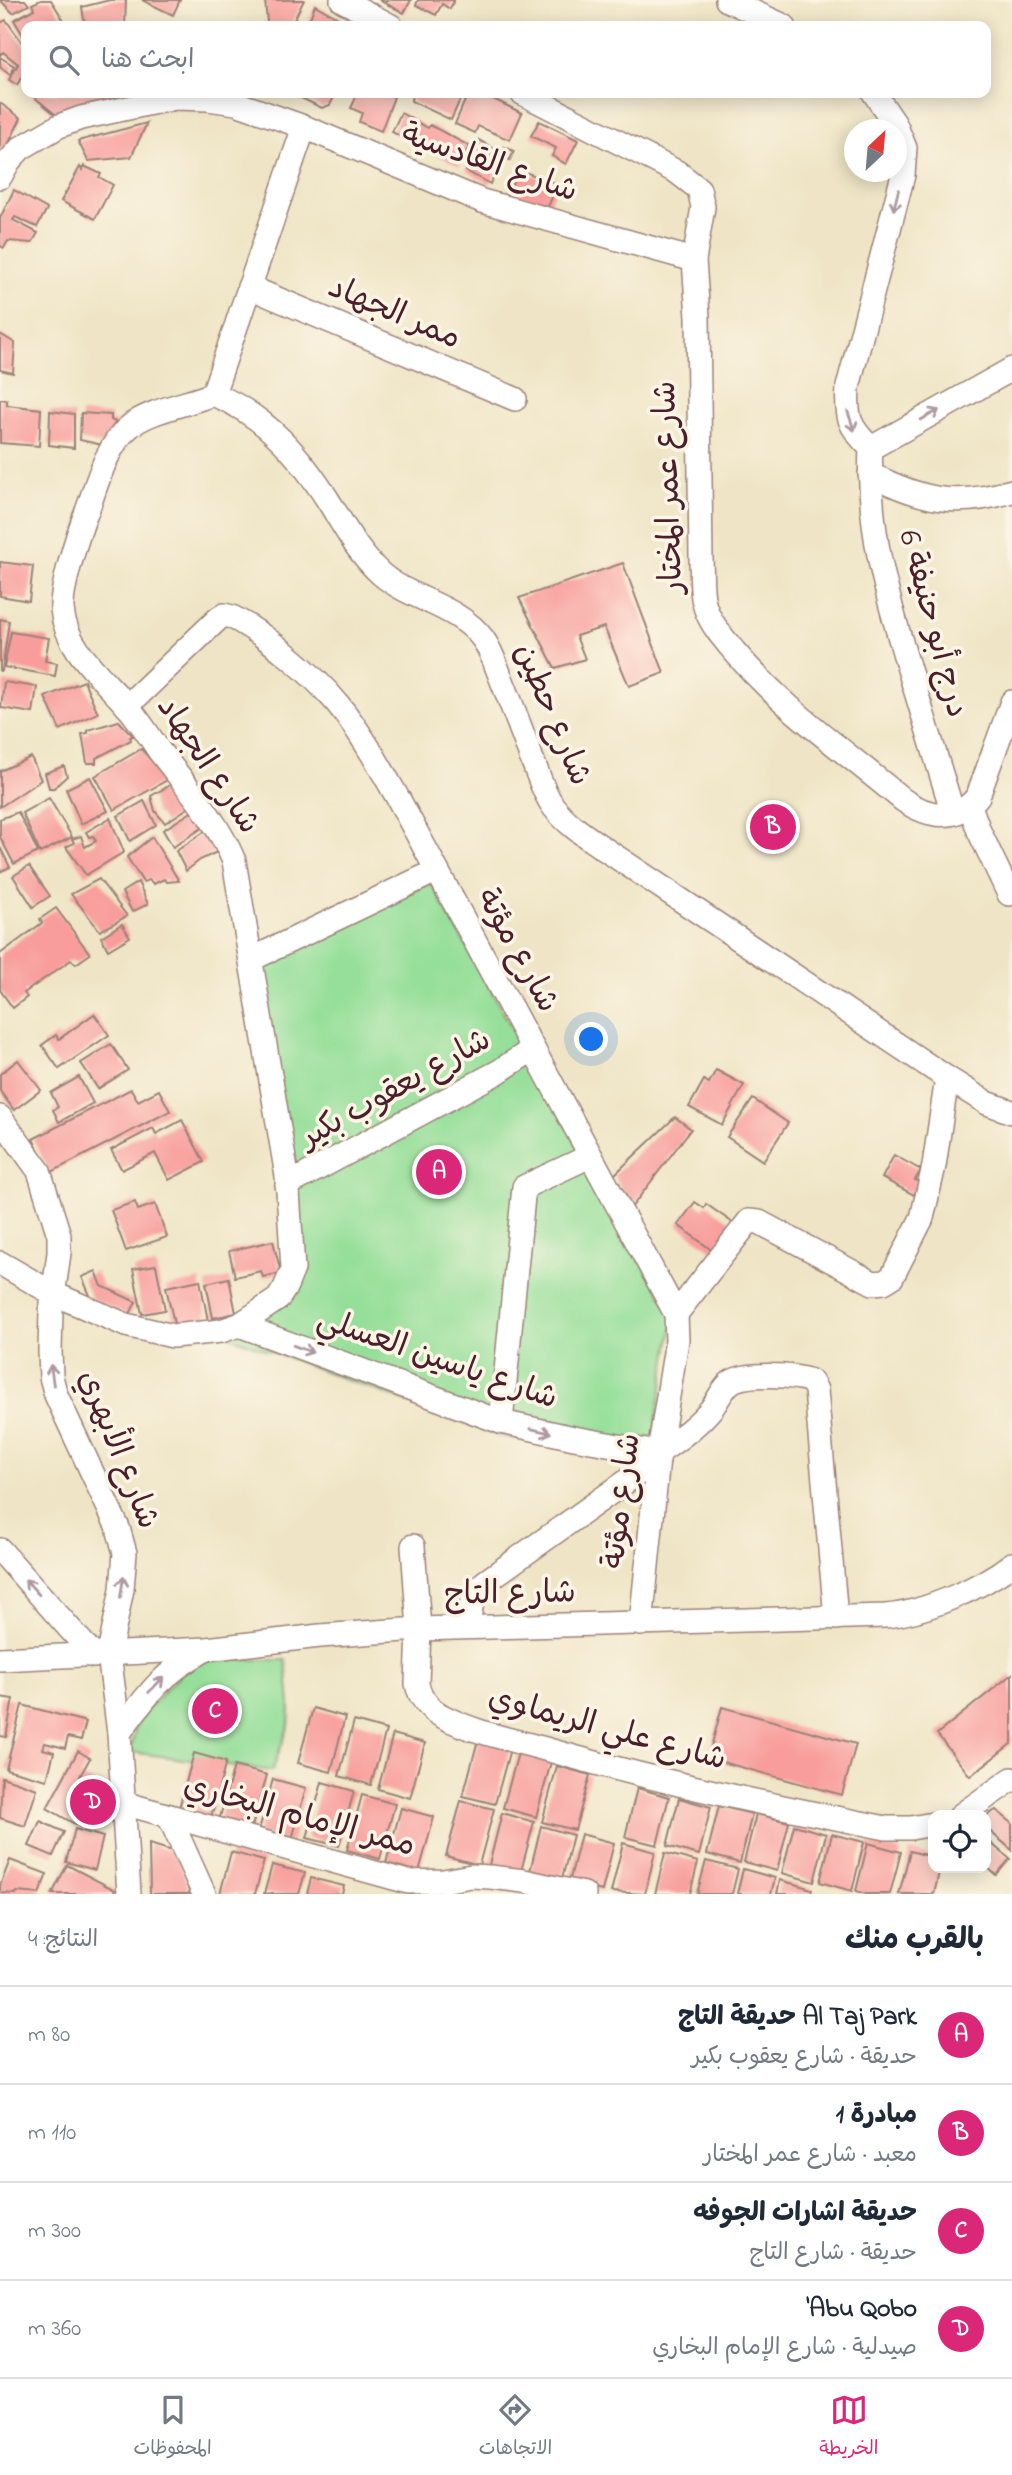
<!DOCTYPE html>
<html lang="ar">
<meta charset="utf-8">
<style>
body{margin:0;font-family:"Indie Flower","Playpen Sans Arabic",sans-serif;background:#f2f2f3;color:#1f2937;direction:rtl}
.controls{position:absolute;right:21px;bottom:21px;display:grid;overflow:hidden;border-radius:14px;box-shadow:0 4px 18px #0003}
.controls button{width:63px;height:63px;display:grid;place-items:center;padding:0;border:0;border-bottom:2px solid #e0e1e3;background:#fff;color:#1f2937;font:35px sans-serif}
.compass{position:absolute;left:844px;top:119px;width:63px;height:63px;border-radius:50%;background:#fff;box-shadow:0 4px 18px #0003;rotate:26deg}
.you{position:absolute;left:592px;top:1040px;width:24px;height:24px;margin:-18px;border:5px solid #fff;border-radius:50%;background:#1a73e8;box-shadow:0 0 0 10px #1a73e833}
.badge{display:grid;place-items:center;width:46px;height:46px;border-radius:50%;background:#db2777;color:#fff;font-size:23px;font-weight:700}
.pin{position:absolute;translate:-50% -50%;border:4px solid #fff;box-shadow:0 2px 7px #0006}
.list{margin:0;padding:0;list-style:none}
h2{display:flex;justify-content:space-between;align-items:center;height:91px;margin:0;padding:0 28px;font-size:30px}
h2 small{font-size:23px;font-weight:400;color:#747a83}
.list li{display:grid;grid-template-columns:46px 1fr auto;gap:21px;align-items:center;box-sizing:border-box;height:98px;padding:0 28px;border-top:2px solid #e0e1e3}
.list b{display:block;font-size:26px;white-space:nowrap}
.list p{margin:0;font-size:23px;white-space:nowrap;color:#747a83}
.list em{font-size:23px;font-style:normal;color:#747a83}
.icon{flex:none;width:38px;height:38px;fill:none;stroke:currentColor;stroke-width:2;stroke-linecap:round;stroke-linejoin:round}
.map{position:relative;flex:none;width:1012px;height:1894px;overflow:hidden;direction:ltr}
.search{position:absolute;background:#fff;box-shadow:0 4px 18px #0003;left:21px;right:21px;top:21px;height:77px;display:flex;align-items:center;gap:18px;box-sizing:border-box;padding:0 24px;border-radius:14px;color:#747a83;font-size:26px}
.sheet{height:483px;background:#fff}
nav{display:flex;justify-content:space-around;align-items:center;box-sizing:border-box;height:98px;border-top:2px solid #e0e1e3;background:#fff;font-size:19px;color:#747a83}
nav a{display:grid;justify-items:center;gap:4px}
nav .on{color:#db2777}
.map>svg:first-child{display:block}
.green{fill:#96df9a;stroke:#707f62;stroke-width:2}
.building{fill:#f89d9b}
.lines{fill:none;stroke-linecap:round;stroke-linejoin:round}
.minor-casing{stroke:#9c8278;stroke-width:26}
.minor{stroke:#fff;stroke-width:23}
.oneway{stroke:#ae9aa0}
.labels{text-anchor:middle;dominant-baseline:central;stroke-width:7;stroke-linejoin:round;paint-order:stroke}
.street-label{font-size:32px;fill:#4a1f2b;stroke:#fcf5e5}
</style>
<div class="map">
<svg width="1012" height="1894" viewBox="0 0 1012 1894">
<rect width="100%" height="100%" fill="#fcf5e5"/>
<filter id="ink" filterUnits="userSpaceOnUse"><feTurbulence type="fractalNoise" baseFrequency=".0143" numOctaves="2"/><feDisplacementMap in="SourceGraphic" scale="14" xChannelSelector="R" yChannelSelector="G"/><feConvolveMatrix kernelMatrix="1 2 1 2 8 2 1 2 1" color-interpolation-filters="sRGB"/></filter>
<filter id="wash" filterUnits="userSpaceOnUse"><feTurbulence type="fractalNoise" baseFrequency=".00686" numOctaves="4" result="noise"/><feDisplacementMap in="SourceGraphic" scale="28" xChannelSelector="R" yChannelSelector="G"/><feGaussianBlur stdDeviation="1.57" result="paint"/><feColorMatrix in="noise" values="0 0 0 0 0 0 0 0 0 0 0 0 0 0 0 0 0 1.4 0 .05"/><feComposite in="paint" operator="in"/></filter>
<g filter="url(#wash)">
<rect width="100%" height="100%" fill="#efe5c6"/>
<!-- green -->
<g class="green">
<polygon points="431,883 674,1318 649,1462 500,1436 229,1336 297,1274 250,963"/>
<polygon points="195,1659 286,1660 290,1705 289,1725 272,1771 130,1752 138,1718"/>
</g>
<g id="blocks">
<!-- building -->
<g class="building">
<polygon points="0,0 25,0 29,5 13,13"/>
<polygon points="41,0 51,0 66,24 26,26 26,40 14,20 34,9 32,4"/>
<polygon points="110,0 126,0 125,26 85,26 82,7"/>
<polygon points="142,0 180,0 173,15"/>
<polygon points="265,0 304,0 291,26 276,26 267,22"/>
<polygon points="379,0 411,0 404,13"/>
<polygon points="418,0 454,0 450,9 442,4 436,15 416,5"/>
<polygon points="315,5 338,18 334,26 307,26"/>
<polygon points="6,20 26,48 26,69 17,85 9,80 18,64 3,52 0,55 0,23"/>
<polygon points="0,57 14,66 10,75 0,67"/>
<polygon points="29,93 168,93 52,122 55,114"/>
<polygon points="302,93 336,93 330,105 322,108 299,97"/>
<polygon points="358,93 384,93 394,97 381,131 359,122 362,113 351,108"/>
<polygon points="412,93 463,93 451,120 411,101"/>
<polygon points="468,93 481,93 522,113 510,140 478,126 475,133 455,124"/>
<polygon points="0,103 21,118 0,161"/>
<polygon points="401,113 428,128 430,125 469,146 459,166 392,132"/>
<polygon points="539,121 578,140 566,164 552,156 556,148 531,136"/>
<polygon points="147,123 131,157 88,161 78,141"/>
<polygon points="479,140 502,153 505,147 514,151 510,160 503,158 490,184 466,171"/>
<polygon points="84,166 101,174 99,177 113,185 95,219 61,201 80,167 82,170"/>
<polygon points="519,170 558,184 546,211 505,198"/>
<polygon points="14,190 47,209 37,227 15,217 13,220 38,233 32,243 8,241 4,248 0,246 0,218"/>
<polygon points="0,334 15,343 13,373 0,370"/>
<polygon points="0,399 7,400 7,405 41,409 39,446 0,443"/>
<polygon points="50,411 74,414 74,448 49,445"/>
<polygon points="81,413 111,415 111,420 119,424 107,446 80,440"/>
<polygon points="0,562 33,566 29,601 0,596"/>
<polygon points="623,563 664,673 629,686 604,627 576,636 585,659 555,668 519,598"/>
<polygon points="0,619 9,621 2,671 0,671"/>
<polygon points="11,632 49,638 45,661 57,663 55,676 4,667"/>
<polygon points="84,681 98,713 60,730 45,697"/>
<polygon points="4,682 37,687 33,713 1,708"/>
<polygon points="119,721 133,736 130,737 131,740 96,758 96,763 87,763 82,734 88,733 88,730"/>
<polygon points="141,749 169,779 114,810 95,776"/>
<polygon points="31,757 41,780 0,807 0,771"/>
<polygon points="64,766 67,776 54,788 49,788 45,773"/>
<polygon points="90,777 108,811 81,824 66,789"/>
<polygon points="172,784 191,806 165,823 155,811 151,796"/>
<polygon points="49,798 72,837 40,853 22,813"/>
<polygon points="144,801 156,825 130,841 118,816"/>
<polygon points="193,811 205,826 173,847 163,830"/>
<polygon points="18,812 38,852 14,864 0,837 0,819"/>
<polygon points="110,818 124,852 86,875 66,847 74,843 72,839 81,836 85,847 96,841 93,836 89,837 86,832"/>
<polygon points="207,830 219,851 200,860 186,871 176,851"/>
<polygon points="152,837 179,881 167,882 164,879 154,884 149,880 143,882 127,857"/>
<polygon points="0,847 10,867 0,872"/>
<polygon points="29,866 50,896 33,907 13,876"/>
<polygon points="99,879 127,916 100,931 71,894"/>
<polygon points="138,882 148,904 132,912 122,892"/>
<polygon points="56,908 90,954 76,964 71,960 24,993 27,997 13,1008 0,990 0,954 42,923 40,919"/>
<polygon points="122,924 130,937 108,950 101,937"/>
<polygon points="94,1014 109,1035 59,1069 42,1045 56,1035 59,1039"/>
<polygon points="111,1044 128,1070 98,1089 81,1063"/>
<polygon points="18,1060 41,1090 14,1110 0,1091 0,1074"/>
<polygon points="716,1070 744,1085 722,1125 689,1107 704,1080 709,1083"/>
<polygon points="79,1077 93,1103 59,1122 53,1110 58,1107 51,1093"/>
<polygon points="131,1089 138,1101 159,1090 170,1111 50,1173 33,1139"/>
<polygon points="753,1099 788,1123 763,1161 727,1137"/>
<polygon points="675,1117 691,1129 631,1208 614,1175"/>
<polygon points="182,1120 204,1162 169,1180 155,1153 122,1170 111,1150 153,1128 156,1134"/>
<polygon points="894,1155 921,1170 915,1180 921,1183 914,1195 882,1178"/>
<polygon points="135,1202 138,1210 155,1204 167,1237 126,1251 111,1210"/>
<polygon points="695,1202 704,1208 706,1204 733,1223 713,1251 678,1225"/>
<polygon points="273,1241 281,1273 263,1277 261,1271 235,1277 229,1251"/>
<polygon points="156,1265 165,1310 142,1314 133,1269"/>
<polygon points="96,1271 102,1286 136,1302 129,1316 91,1298 82,1277"/>
<polygon points="229,1278 236,1313 213,1318 206,1283"/>
<polygon points="200,1280 208,1321 175,1328 166,1287"/>
<polygon points="1012,1674 1012,1743 970,1776 937,1734"/>
<polygon points="0,1697 13,1699 6,1737 0,1736"/>
<polygon points="22,1705 86,1722 81,1740 68,1737 65,1748 45,1743 43,1749 54,1752 47,1780 6,1769"/>
<polygon points="722,1707 856,1744 842,1795 708,1758"/>
<polygon points="313,1708 345,1717 331,1772 298,1763"/>
<polygon points="354,1721 386,1730 371,1785 339,1776"/>
<polygon points="393,1734 425,1743 410,1798 378,1789"/>
<polygon points="478,1740 510,1749 495,1804 463,1796"/>
<polygon points="78,1751 90,1758 80,1776 102,1788 80,1827 47,1808"/>
<polygon points="194,1753 226,1762 211,1817 179,1808"/>
<polygon points="518,1753 551,1762 536,1817 503,1808"/>
<polygon points="234,1766 267,1775 251,1830 219,1821"/>
<polygon points="557,1766 590,1775 575,1830 542,1822"/>
<polygon points="2,1777 37,1789 25,1826 0,1818"/>
<polygon points="273,1779 306,1788 291,1843 258,1834"/>
<polygon points="322,1782 354,1791 339,1846 307,1838"/>
<polygon points="637,1788 669,1797 657,1845 625,1837"/>
<polygon points="362,1795 395,1804 380,1859 347,1850"/>
<polygon points="679,1798 711,1807 699,1855 667,1846"/>
<polygon points="461,1801 494,1809 479,1865 446,1856"/>
<polygon points="719,1806 752,1814 740,1863 707,1854"/>
<polygon points="401,1808 434,1817 419,1872 386,1863"/>
<polygon points="996,1810 1012,1823 1012,1850 986,1828 986,1816"/>
<polygon points="502,1813 534,1822 520,1875 489,1865"/>
<polygon points="756,1814 789,1822 777,1871 744,1862"/>
<polygon points="40,1821 64,1832 53,1856 29,1846"/>
<polygon points="794,1825 826,1834 814,1882 782,1873"/>
<polygon points="541,1826 573,1835 561,1883 529,1875"/>
<polygon points="75,1829 103,1837 95,1870 66,1862"/>
<polygon points="581,1834 614,1843 602,1891 569,1883"/>
<polygon points="832,1834 864,1842 852,1891 820,1882"/>
<polygon points="986,1839 1010,1859 996,1875 986,1866"/>
<polygon points="623,1843 655,1852 645,1894 611,1892"/>
<polygon points="868,1843 901,1852 890,1894 866,1894 856,1891"/>
<polygon points="149,1844 176,1852 190,1894 150,1894"/>
<polygon points="910,1851 933,1857 933,1868 940,1868 934,1894 899,1894"/>
<polygon points="231,1852 264,1861 255,1894 220,1894"/>
<polygon points="665,1853 698,1862 690,1894 655,1894"/>
<polygon points="10,1860 47,1874 39,1894 17,1892 16,1894 0,1893 0,1886"/>
<polygon points="706,1861 738,1869 732,1894 697,1894"/>
<polygon points="67,1865 115,1890 113,1894 52,1894"/>
<polygon points="272,1865 305,1873 299,1894 264,1894"/>
<polygon points="743,1869 775,1878 771,1894 737,1894"/>
<polygon points="311,1878 344,1886 342,1894 307,1894"/>
<polygon points="780,1880 812,1889 811,1894 777,1894"/>
</g>
</g>
</g>
<g filter="url(#ink)">
<use href="#blocks" fill-opacity="0" stroke="#9c8278" stroke-width="2"/>
<g class="lines">
<defs>
<g id="minor">
<polyline points="342,0 391,26"/>
<polyline points="727,0 784,26"/>
<path d="M522,93L677,172L699,189L703,207L694,260L698,317L701,559C702,577 700,596 707,612C713,627 724,639 734,651C782,708 846,752 903,800C928,817 957,823 978,796L1012,702"/>
<polyline points="0,177 9,161 21,148 59,126 81,118 175,98 208,99 236,103 304,127 482,201 694,260"/>
<polyline points="249,287 515,399"/>
<path d="M213,394C267,416 301,457 331,505C346,530 359,554 381,574C411,600 459,606 483,639C493,653 498,672 505,688C514,711 523,734 531,757C538,773 543,792 553,806C565,822 581,833 597,844L947,1078L987,1103L1012,1112"/>
<polyline points="213,394 304,127"/>
<path d="M871,448C849,427 846,418 848,387L903,175L905,148L895,124L874,93"/>
<path d="M871,448C867,528 886,593 909,669C924,717 938,765 953,813"/>
<polyline points="871,448 1012,369"/>
<path d="M870,474C922,500 955,508 1012,491"/>
<path d="M127,706L219,618L224,615L232,617C265,634 313,674 337,703C361,732 380,767 399,800L676,1314L677,1340L658,1459L641,1624"/>
<polyline points="970,806 979,831 1009,894"/>
<polyline points="252,959 436,871"/>
<polyline points="0,1117 39,1171 59,1235 59,1253 51,1311 50,1351 51,1377 56,1395 118,1528 125,1553 122,1589 109,1654 119,1733 129,1894"/>
<polyline points="287,1185 498,1072 533,1049"/>
<path d="M0,1263L52,1293L126,1325L173,1336L221,1331L239,1325L278,1299L285,1288L293,1269L287,1176L234,861C217,820 187,787 160,752C149,736 139,719 126,705C102,677 65,648 62,609C61,587 78,533 87,511C97,484 106,446 129,427C149,410 189,404 213,394"/>
<polyline points="676,1314 749,1221 759,1222 873,1283 884,1282 892,1277 922,1218 934,1166 947,1078"/>
<path d="M239,1325L501,1422L574,1438L658,1453C678,1440 697,1426 712,1408C718,1400 723,1388 731,1382C746,1372 795,1375 811,1381L816,1390L836,1618"/>
<polyline points="501,1422 524,1187 590,1156"/>
<path d="M413,1546L419,1629L417,1684C420,1698 430,1710 442,1716C474,1733 514,1740 549,1750C659,1782 773,1806 886,1828H911L933,1824"/>
<polyline points="0,1550 94,1656"/>
<polyline points="467,1627 473,1598 485,1582 658,1459"/>
<path d="M0,1659L206,1649L320,1636L419,1629L885,1616C924,1613 981,1588 1012,1564"/>
<path d="M119,1733C147,1695 161,1674 203,1651"/>
<polyline points="123,1803 408,1882 443,1881 471,1876 490,1877 524,1881 584,1894"/>
<polyline points="961,1815 1012,1779"/>
<polyline points="169,1816 204,1894"/>
</g>
</defs>
<!-- minor casing -->
<use href="#minor" class="minor-casing"/>
<!-- minor -->
<use href="#minor" class="minor"/>
</g>
<!-- one-way arrows -->
<defs><path id="oneway-shaft" d="M-6 0H5M1.5-3L5.5 0L1.5 3" fill="none" stroke-width="1.6" stroke-linecap="round" stroke-linejoin="round" transform="scale(1.75)"/></defs>
<g class="oneway">
<use href="#oneway-shaft" transform="translate(896 200) rotate(104)"/>
<use href="#oneway-shaft" transform="translate(930 415) rotate(-29)"/>
<use href="#oneway-shaft" transform="translate(851 421) rotate(71)"/>
<use href="#oneway-shaft" transform="translate(303 1349) rotate(20)"/>
<use href="#oneway-shaft" transform="translate(52 1375) rotate(-98)"/>
<use href="#oneway-shaft" transform="translate(541 1431) rotate(13)"/>
<use href="#oneway-shaft" transform="translate(32 1587) rotate(-132)"/>
<use href="#oneway-shaft" transform="translate(122 1587) rotate(-81)"/>
<use href="#oneway-shaft" transform="translate(156 1685) rotate(-45)"/>
</g>
</g>
<g class="labels">
<!-- street labels -->
<g class="street-label">
<text transform="translate(489 164) rotate(19)">شارع القادسية</text>
<text transform="translate(394 314) rotate(23)">ممر الجهاد</text>
<text transform="translate(670 487) rotate(-92)">شارع عمر المختار</text>
<text transform="translate(932 624) rotate(75)">درج أبو حنيفة 6</text>
<text transform="translate(551 715) rotate(67)">شارع حطين</text>
<text transform="translate(207 766) rotate(56)">شارع الجهاد</text>
<text transform="translate(516 951) rotate(61)">شارع مؤتة</text>
<text transform="translate(396 1090) rotate(-29)">شارع يعقوب بكير</text>
<text transform="translate(437 1360) rotate(19)">شارع ياسين العسلي</text>
<text transform="translate(117 1450) rotate(68)">شارع الأبهري</text>
<text transform="translate(623 1501) rotate(-83)">شارع مؤتة</text>
<text transform="translate(510 1595) rotate(-1)">شارع التاج</text>
<text transform="translate(607 1730) rotate(15)">شارع علي الريماوي</text>
<text transform="translate(299 1817) rotate(15)">ممر الإمام البخاري</text>
</g>
</g>
</svg>
<div class="controls">
<button><svg class="icon" aria-label="locate" viewBox="0 0 24 24"><circle cx="12" cy="12" r="6"/><path d="M12 2v4M12 18v4M2 12h4M18 12h4"/></svg></button>
</div>
<svg class="compass" viewBox="-18 -18 36 36"><path d="M0-13l5 13h-10z" fill="#e53935"/><path d="M0 13l5-13h-10z" fill="#747a83"/></svg>
<div class="you"></div>
<div class="pin badge" style="left:439px;top:1172px">A</div>
<div class="pin badge" style="left:773px;top:827px">B</div>
<div class="pin badge" style="left:215px;top:1711px">C</div>
<div class="pin badge" style="left:93px;top:1802px">D</div>
<div class="search"><svg class="icon" aria-label="search" viewBox="0 0 24 24"><circle cx="10" cy="10" r="6"/><path d="M15 15l6 6"/></svg>ابحث هنا</div>
</div>
<section class="sheet">
<h2>بالقرب منك<small>النتائج: 4</small></h2>
<ul class="list">
<li><span class="badge">A</span><div><b>Al Taj Park حديقة التاج</b><p>حديقة · شارع يعقوب بكير</p></div><em>80 m</em></li>
<li><span class="badge">B</span><div><b>مبادرة 1</b><p>معبد · شارع عمر المختار</p></div><em>110 m</em></li>
<li><span class="badge">C</span><div><b>حديقة اشارات الجوفه</b><p>حديقة · شارع التاج</p></div><em>300 m</em></li>
<li><span class="badge">D</span><div><b>Abu Qobo'</b><p>صيدلية · شارع الإمام البخاري</p></div><em>360 m</em></li>
</ul>
</section>
<nav>
<a class="on"><svg class="icon" aria-label="map" viewBox="0 0 24 24"><path d="M3 6l6-2 6 2 6-2v14l-6 2-6-2-6 2zM9 4v14M15 6v14"/></svg>الخريطة</a>
<a><svg class="icon" aria-label="directions" viewBox="0 0 24 24"><path d="M12 3l9 9-9 9-9-9zM9 14v-3h6M13 9l2 2-2 2"/></svg>الاتجاهات</a>
<a><svg class="icon" aria-label="saved" viewBox="0 0 24 24"><path d="M7 4h10v16l-5-4-5 4z"/></svg>المحفوظات</a>
</nav>
